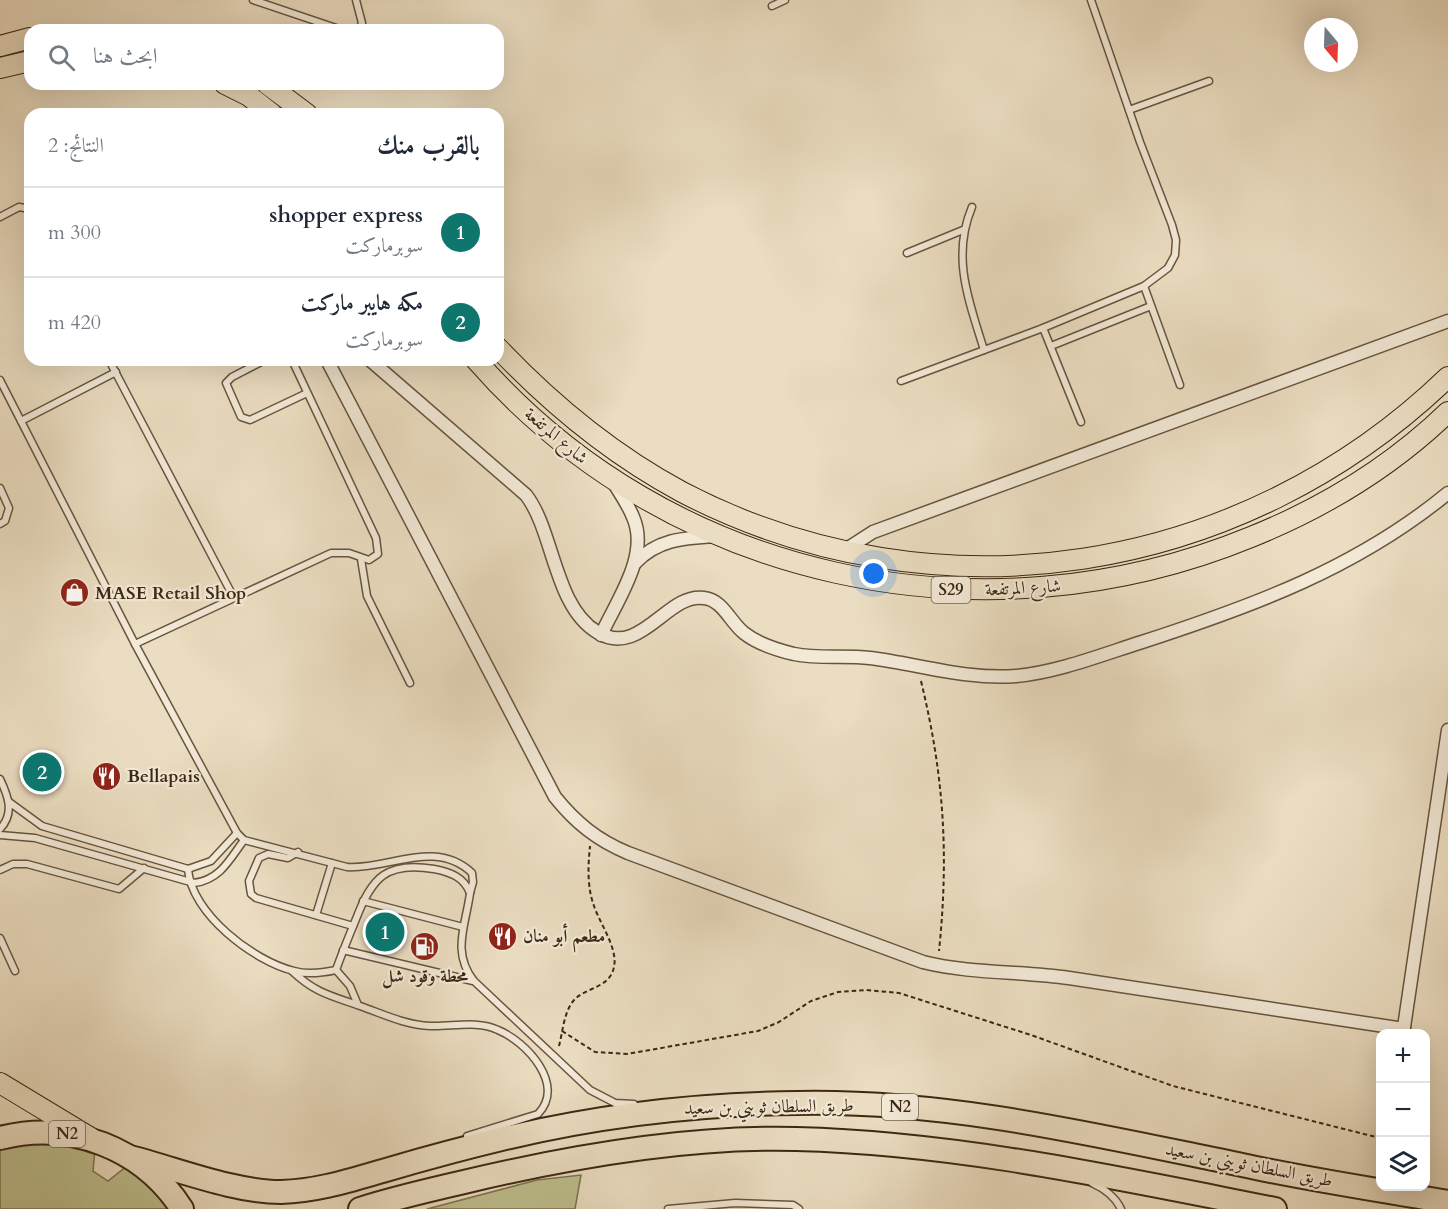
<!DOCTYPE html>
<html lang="ar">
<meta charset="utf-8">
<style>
body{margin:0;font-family:Cardo,Amiri,serif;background:#f2f2f3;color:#1f2937;direction:rtl}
.controls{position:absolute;right:18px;bottom:18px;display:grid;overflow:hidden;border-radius:12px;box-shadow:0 6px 24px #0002}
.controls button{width:54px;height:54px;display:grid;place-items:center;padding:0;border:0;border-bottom:2px solid #e0e1e3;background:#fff;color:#1f2937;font:30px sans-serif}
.compass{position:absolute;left:1304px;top:18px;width:54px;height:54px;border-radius:50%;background:#fff;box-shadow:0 6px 24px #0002;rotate:161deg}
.you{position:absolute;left:874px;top:574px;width:21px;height:21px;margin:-15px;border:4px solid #fff;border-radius:50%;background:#1a73e8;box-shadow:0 0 0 9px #1a73e833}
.badge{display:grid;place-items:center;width:39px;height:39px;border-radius:50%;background:#0f766e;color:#fff;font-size:20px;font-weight:700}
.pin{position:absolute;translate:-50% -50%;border:3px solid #fff;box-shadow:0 2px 6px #0006}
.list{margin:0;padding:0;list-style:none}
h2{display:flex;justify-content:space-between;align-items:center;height:78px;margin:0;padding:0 24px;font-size:26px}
h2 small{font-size:20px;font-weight:400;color:#747a83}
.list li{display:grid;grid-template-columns:39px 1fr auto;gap:18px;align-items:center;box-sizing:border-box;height:90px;padding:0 24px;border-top:2px solid #e0e1e3}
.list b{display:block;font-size:22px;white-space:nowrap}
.list p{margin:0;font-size:20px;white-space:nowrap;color:#747a83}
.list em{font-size:20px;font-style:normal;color:#747a83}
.icon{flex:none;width:33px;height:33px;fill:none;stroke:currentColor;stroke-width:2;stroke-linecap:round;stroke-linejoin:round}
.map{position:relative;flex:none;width:1448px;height:1209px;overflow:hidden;direction:ltr}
.search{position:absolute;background:#fff;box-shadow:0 6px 24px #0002;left:24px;top:24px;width:480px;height:66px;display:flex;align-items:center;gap:15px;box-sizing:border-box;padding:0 21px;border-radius:18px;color:#747a83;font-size:22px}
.panel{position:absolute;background:#fff;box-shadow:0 6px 24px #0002;left:24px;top:108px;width:480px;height:258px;border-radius:18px;direction:rtl}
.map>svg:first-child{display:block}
.green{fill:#bebf8e;stroke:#7d7350;stroke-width:1.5}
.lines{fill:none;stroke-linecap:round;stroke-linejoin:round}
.lane-casing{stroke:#68543e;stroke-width:9}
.street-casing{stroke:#68543e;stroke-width:15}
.primary-casing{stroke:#3c2712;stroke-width:22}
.highway-casing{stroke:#3c2712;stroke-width:26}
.path{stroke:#3c2712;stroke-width:2;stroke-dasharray:4.5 3;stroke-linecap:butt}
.lane{stroke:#f2e9d7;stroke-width:6}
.street{stroke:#f2e9d7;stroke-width:12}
.primary{stroke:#ebddc1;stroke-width:20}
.highway{stroke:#ebddc1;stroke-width:22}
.labels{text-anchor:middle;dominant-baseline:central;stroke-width:4.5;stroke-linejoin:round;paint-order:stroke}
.shield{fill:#f2e9d7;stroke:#73614d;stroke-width:1.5}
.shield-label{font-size:16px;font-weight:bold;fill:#3c2712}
.street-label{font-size:18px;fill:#3c2712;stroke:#f2e9d7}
.poi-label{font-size:18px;font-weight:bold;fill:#3c2712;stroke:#f2e9d7;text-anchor:start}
</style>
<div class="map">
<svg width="1448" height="1209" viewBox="0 0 1448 1209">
<rect width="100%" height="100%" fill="#ebddc1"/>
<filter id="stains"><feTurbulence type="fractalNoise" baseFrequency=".00333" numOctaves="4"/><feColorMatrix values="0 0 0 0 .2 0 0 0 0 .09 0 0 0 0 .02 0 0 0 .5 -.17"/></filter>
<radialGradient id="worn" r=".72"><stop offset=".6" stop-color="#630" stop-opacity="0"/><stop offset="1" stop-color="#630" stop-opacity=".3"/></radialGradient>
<!-- green -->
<g class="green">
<polygon points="37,1141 95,1149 93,1171 108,1181 127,1166 157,1192 169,1209 0,1209 0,1148"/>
<polygon points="581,1175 575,1209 427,1209 537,1180"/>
</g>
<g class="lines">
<defs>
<g id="lane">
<polyline points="253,0 342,30"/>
<polyline points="356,0 362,23 359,30"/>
<polyline points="772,6 785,0"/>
<polyline points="1129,110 1209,81"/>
<path d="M972,207C951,257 969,301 984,350"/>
<polyline points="0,217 19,207 30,209"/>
<polyline points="907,253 963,230"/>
<polyline points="1144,286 1180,385"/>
<polyline points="1043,328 1081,422"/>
<polyline points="1051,346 1151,306"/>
<polyline points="109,360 234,598"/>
<polyline points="265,360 232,377 226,383 241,417 250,420 307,393"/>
<path d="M0,380L135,644L237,833L244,840L347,867C388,870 435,838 472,873L473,882L470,893"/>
<polyline points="901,381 1043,328 1144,286 1168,268 1175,255 1176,240 1172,225 1140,142 1091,0"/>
<polyline points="21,421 116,372"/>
<polyline points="0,488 9,508 5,521 0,524"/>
<polyline points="361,559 367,596 410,683"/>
<polyline points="135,644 331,553 349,553 369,560 378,554 376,538 292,360"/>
<path d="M0,779C8,796 15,813 0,829"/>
<polyline points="9,802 42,826 188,869 211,861 237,833"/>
<path d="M0,835L35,838L194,883C220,880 230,859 244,840"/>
<polyline points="298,852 288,858 268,854 259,858 249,881 251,894 256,898 353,926"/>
<path d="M188,869C191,913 253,961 294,971C308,975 322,973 336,970"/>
<polyline points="0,870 13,864 27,864 119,889 144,868"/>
<polyline points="363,901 463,927"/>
<polyline points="316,915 332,863"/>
<polyline points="0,938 15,971"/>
<polyline points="343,950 473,981"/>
<path d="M336,970C342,953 349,936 356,919C372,877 387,861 434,869C450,872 464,877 470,893C466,925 451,952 474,981L590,1090L615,1103L634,1104"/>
<polyline points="336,970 350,986 358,1005"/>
<path d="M292,971C315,993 332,996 360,1006C383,1014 405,1025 430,1026C452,1027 477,1020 498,1030C527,1042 566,1085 538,1114L467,1136"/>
<path d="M1092,1183C1105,1189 1115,1196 1121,1209"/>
<polyline points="668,1209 735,1203 793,1205 799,1209"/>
</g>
<g id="street">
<path d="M327,360L555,797C576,823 597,840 628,853L923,962C971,974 1021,971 1069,978L1404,1029"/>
<path d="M370,360L526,495C554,531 554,606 597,632C641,659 667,592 704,598C723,600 730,622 744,633C758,644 777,650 794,654C819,659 845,655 870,658C918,664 967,680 1016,676C1058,672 1101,655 1142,642C1253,606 1357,568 1448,493"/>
<polyline points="845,550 873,532 1448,321"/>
<path d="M635,563C659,538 686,538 718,536"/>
<path d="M601,635C617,600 650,555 633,517C628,504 619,492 612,480"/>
<polyline points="1403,1034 1448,730"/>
</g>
<g id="primary">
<polyline points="0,46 30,38"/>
<polyline points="0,68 30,61"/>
<polyline points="225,84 249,96 272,114"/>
<polyline points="267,84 307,114"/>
<path d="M498,348C552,405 613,455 682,492C937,625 1243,575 1448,377"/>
<path d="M476,360C669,581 983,647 1251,537C1323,508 1392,466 1448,412"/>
<polyline points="0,1083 91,1138"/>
</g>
<g id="highway">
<path d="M0,1138C70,1120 143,1148 182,1209"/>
<path d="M130,1157C177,1169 234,1192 281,1192C318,1191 351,1180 386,1170C427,1158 468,1147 510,1137C604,1115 700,1104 797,1103C948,1100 1095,1135 1242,1165C1310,1180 1379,1190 1448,1202"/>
<path d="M360,1209C394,1198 429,1190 464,1182C569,1157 688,1136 796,1139C958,1143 1117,1178 1275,1209"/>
</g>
</defs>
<!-- lane casing -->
<use href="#lane" class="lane-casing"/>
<!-- street casing -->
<use href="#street" class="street-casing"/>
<!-- primary casing -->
<use href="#primary" class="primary-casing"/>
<!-- highway casing -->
<use href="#highway" class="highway-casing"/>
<!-- path -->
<g class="path">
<path d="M921,681C944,776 949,854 939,951"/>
<polyline points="562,1031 595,1052 627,1054 758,1031 779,1022 811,1001 838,992 866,990 899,993 1031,1035 1173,1086 1380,1138"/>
<path d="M559,1046C563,1031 564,1009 576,998C589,987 610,987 614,967C618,948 600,924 594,906C587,887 588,866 590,846"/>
</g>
<!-- lane -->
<use href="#lane" class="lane"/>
<!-- street -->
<use href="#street" class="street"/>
<!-- primary -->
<use href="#primary" class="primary"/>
<!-- highway -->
<use href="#highway" class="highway"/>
</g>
<!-- icons -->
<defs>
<symbol id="shop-disc" viewBox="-11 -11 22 22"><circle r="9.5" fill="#8f2418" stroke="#f2e9d7"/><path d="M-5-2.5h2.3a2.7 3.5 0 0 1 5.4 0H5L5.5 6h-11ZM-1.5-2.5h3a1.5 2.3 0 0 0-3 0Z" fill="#fff"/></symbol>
<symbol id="restaurant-disc" viewBox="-11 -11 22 22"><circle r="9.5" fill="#8f2418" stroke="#f2e9d7"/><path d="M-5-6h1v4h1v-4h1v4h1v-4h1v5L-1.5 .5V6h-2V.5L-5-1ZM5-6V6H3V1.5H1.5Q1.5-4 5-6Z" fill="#fff"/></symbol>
<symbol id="fuel-disc" viewBox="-11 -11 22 22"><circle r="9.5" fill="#8f2418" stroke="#f2e9d7"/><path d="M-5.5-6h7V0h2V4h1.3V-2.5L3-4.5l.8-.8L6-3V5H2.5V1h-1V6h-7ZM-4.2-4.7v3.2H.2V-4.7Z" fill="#fff"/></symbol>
</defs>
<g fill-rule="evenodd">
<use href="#shop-disc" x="58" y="576" width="33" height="33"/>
<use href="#restaurant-disc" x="90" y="760" width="33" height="33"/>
<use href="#restaurant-disc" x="486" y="920" width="33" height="33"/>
<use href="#fuel-disc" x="408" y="930" width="33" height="33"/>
</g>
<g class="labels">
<!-- shield labels -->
<g class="shield">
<rect x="931.5" y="577" width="39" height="26" rx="4.5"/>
<rect x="882" y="1094" width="36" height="26" rx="4.5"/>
<rect x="49" y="1121" width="36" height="26" rx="4.5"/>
</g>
<g class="shield-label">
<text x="951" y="590">S29</text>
<text x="900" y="1107">N2</text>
<text x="67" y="1134">N2</text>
</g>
<!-- street labels -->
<g class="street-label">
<text transform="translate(556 436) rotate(40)">شارع المرتفعة</text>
<text transform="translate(1023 588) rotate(-3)">شارع المرتفعة</text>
<text transform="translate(769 1107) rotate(-1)">طريق السلطان ثويني بن سعيد</text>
<text transform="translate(1249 1165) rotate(11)">طريق السلطان ثويني بن سعيد</text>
</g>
<!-- poi labels -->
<g class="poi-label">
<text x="95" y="593">MASE Retail Shop</text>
<text x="127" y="776">Bellapais</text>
<text x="523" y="936">مطعم أبو منان</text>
<text x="425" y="976" text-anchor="middle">محطة وقود شل</text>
</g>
</g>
<rect width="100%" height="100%" filter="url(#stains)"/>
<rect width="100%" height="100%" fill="url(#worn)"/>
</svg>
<div class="controls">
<button>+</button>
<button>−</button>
<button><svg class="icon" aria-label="layers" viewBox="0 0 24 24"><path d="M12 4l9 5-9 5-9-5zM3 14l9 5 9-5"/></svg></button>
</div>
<svg class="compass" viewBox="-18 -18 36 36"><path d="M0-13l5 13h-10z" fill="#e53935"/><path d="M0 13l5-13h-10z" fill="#747a83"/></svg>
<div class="you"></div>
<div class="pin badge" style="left:385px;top:932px">1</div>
<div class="pin badge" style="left:42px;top:772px">2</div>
<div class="search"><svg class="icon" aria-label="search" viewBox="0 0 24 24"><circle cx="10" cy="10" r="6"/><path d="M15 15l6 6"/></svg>ابحث هنا</div>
<section class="panel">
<h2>بالقرب منك<small>النتائج: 2</small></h2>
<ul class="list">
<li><span class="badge">1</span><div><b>shopper express</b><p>سوبرماركت</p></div><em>300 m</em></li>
<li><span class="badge">2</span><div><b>مكه هايبر ماركت</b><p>سوبرماركت</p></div><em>420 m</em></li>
</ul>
</section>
</div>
